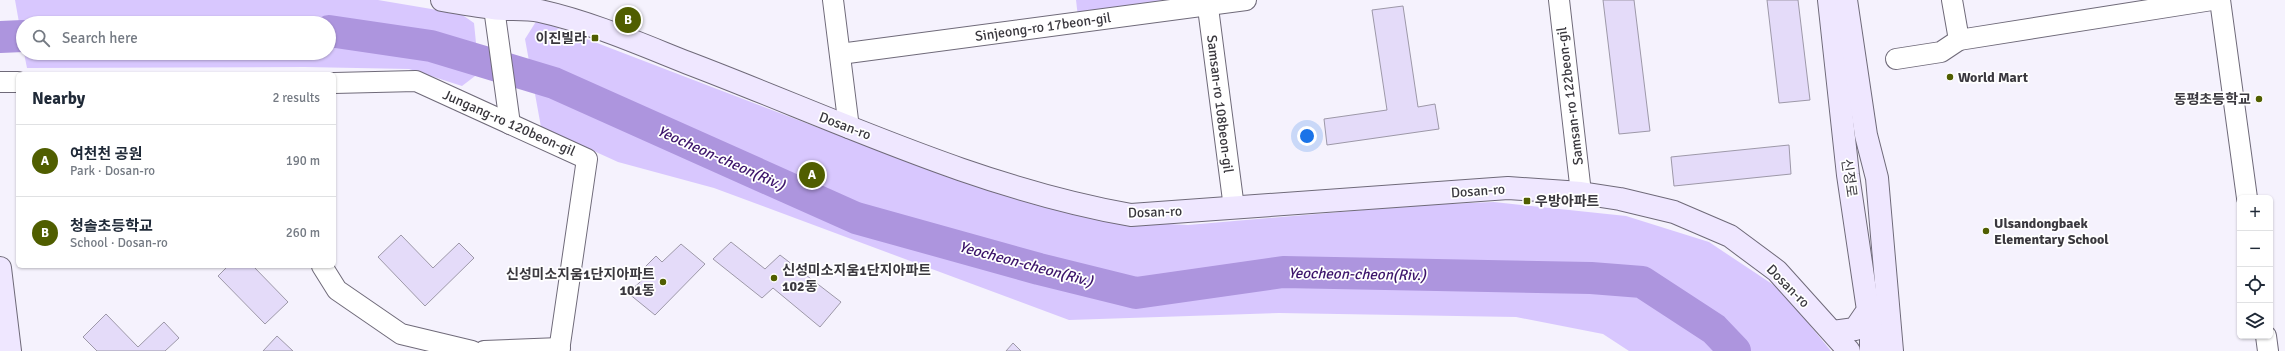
<!DOCTYPE html>
<meta charset="utf-8">
<style>
body{margin:0;font-family:Signika,"Noto Sans KR",sans-serif;background:#f6f6f7;color:#1f2937}
.controls{position:absolute;right:12px;bottom:12px;display:grid;overflow:hidden;border-radius:6px;box-shadow:0 1px 3px #0004}
.controls button{width:36px;height:36px;display:grid;place-items:center;padding:0;border:0;border-bottom:1px solid #e0e1e3;background:#fff;color:#1f2937;font:20px sans-serif}
.you{position:absolute;left:1307px;top:136px;width:14px;height:14px;margin:-10px;border:3px solid #fff;border-radius:50%;background:#1a73e8;box-shadow:0 0 0 6px #1a73e833}
.badge{display:grid;place-items:center;width:26px;height:26px;border-radius:50%;background:#505e00;color:#fff;font-size:13px;font-weight:700}
.pin{position:absolute;translate:-50% -50%;border:2px solid #fff;box-shadow:0 1px 4px #0006}
.list{margin:0;padding:0;list-style:none}
h2{display:flex;justify-content:space-between;align-items:center;height:52px;margin:0;padding:0 16px;font-size:17px}
h2 small{font-size:13px;font-weight:400;color:#747a83}
.list li{display:grid;grid-template-columns:26px 1fr auto;gap:12px;align-items:center;box-sizing:border-box;height:72px;padding:0 16px;border-top:1px solid #e0e1e3}
.list b{display:block;font-size:15px;white-space:nowrap}
.list p{margin:0;font-size:13px;white-space:nowrap;color:#747a83}
.list em{font-size:13px;font-style:normal;color:#747a83}
.icon{flex:none;width:22px;height:22px;fill:none;stroke:currentColor;stroke-width:2;stroke-linecap:round;stroke-linejoin:round}
.map{position:relative;flex:none;width:2285px;height:351px;overflow:hidden}
.search{position:absolute;background:#fff;box-shadow:0 1px 3px #0004;left:16px;top:16px;width:320px;height:44px;display:flex;align-items:center;gap:10px;box-sizing:border-box;padding:0 14px;border-radius:22px;color:#747a83;font-size:15px}
.panel{position:absolute;background:#fff;box-shadow:0 1px 3px #0004;left:16px;top:72px;width:320px;height:196px;border-radius:6px}
.map>svg:first-child{display:block}
.green{fill:#d8c7fe}
.lines{fill:none;stroke-linecap:round;stroke-linejoin:round}
.river{stroke:#ad95de;stroke-width:32}
.building{fill:#e4dbf9;stroke:#9d98a8}
.street-casing{stroke:#6f6a79;stroke-width:22}
.secondary-casing{stroke:#6f6a79;stroke-width:24}
.street{stroke:#fff;stroke-width:20}
.secondary{stroke:#efe7ff;stroke-width:22}
.poi-dot{fill:#505e00;stroke:#fff;stroke-width:1.5}
.labels{text-anchor:middle;dominant-baseline:central;stroke-width:3.5;stroke-linejoin:round;paint-order:stroke}
.street-label{font-size:14px;fill:#3a383e;stroke:#fff}
.poi-label{font-size:14px;font-weight:bold;fill:#3a383e;stroke:#fff;text-anchor:start}
.water-label{font-size:15px;font-style:italic;fill:#3d156b;stroke:#fff}
</style>
<div class="map">
<svg width="2285" height="351" viewBox="0 0 2285 351">
<rect width="100%" height="100%" fill="#f5f2fd"/>
<!-- green -->
<g class="green">
<polygon points="15,0 378,0 461,14 474,23 479,73 462,86 409,69 305,67 27,68 24,53 329,53 329,23 23,23 23,45"/>
<polygon points="1076,0 1201,0 1078,17"/>
<polygon points="537,20 819,128 1047,205 1128,222 1188,225 1422,205 1494,202 1626,216 1709,242 1781,290 1831,351 1629,351 1603,334 1516,317 1279,313 1069,320 714,188 618,162 541,127 525,39"/>
</g>
<g class="lines">
<!-- river -->
<g class="river">
<polyline points="329,31 431,46 554,83 856,218 1039,269 1136,293 1283,272 1591,278 1642,282 1714,329 1735,351"/>
<polyline points="0,37 23,36"/>
</g>
</g>
<!-- building -->
<g class="building">
<polygon points="1603,0 1634,0 1650,131 1619,134"/>
<polygon points="1767,0 1798,0 1810,100 1779,103"/>
<polygon points="1403,6 1418,107 1435,104 1439,129 1327,145 1324,119 1387,110 1372,10"/>
<polygon points="1789,145 1791,174 1674,186 1671,157"/>
<polygon points="401,235 433,268 459,243 474,258 425,306 378,257"/>
<polygon points="731,242 765,269 780,255 841,302 820,327 773,288 762,298 713,259"/>
<polygon points="681,244 705,264 655,315 628,293 651,272 645,267 656,256 662,262"/>
<polygon points="228,266 253,266 288,302 265,324 218,276"/>
<polygon points="106,314 138,347 164,322 179,338 165,351 97,351 83,337"/>
<polygon points="277,336 293,351 263,351"/>
<polygon points="1013,343 1021,351 1006,351"/>
</g>
<g class="lines">
<defs>
<g id="street">
<polyline points="833,0 849,128"/>
<polyline points="1207,0 1234,208"/>
<polyline points="1559,0 1581,193"/>
<polyline points="1952,0 1959,40 2212,0"/>
<polyline points="2220,0 2247,198"/>
<polyline points="494,8 510,124"/>
<polyline points="840,54 1246,0"/>
<polyline points="1896,59 1941,52 1959,40"/>
<polyline points="0,82 18,82"/>
<polyline points="334,83 416,81 587,159 559,351"/>
<polyline points="322,266 337,290 401,334 472,351"/>
<polyline points="2266,336 2268,351"/>
<polyline points="484,351 560,348"/>
</g>
<g id="secondary">
<path d="M442,0C459,3 476,6 493,8C508,10 524,8 540,11C590,22 640,44 688,63C833,118 977,188 1131,215L1508,188L1581,193L1620,199L1674,212L1730,236L1777,271L1849,351"/>
<polyline points="1829,0 1848,175 1868,310 1855,329 1833,332"/>
<polyline points="1846,0 1866,135 1877,178 1892,351"/>
<polyline points="0,268 10,351"/>
<polyline points="1868,310 1871,326 1871,351"/>
</g>
</defs>
<!-- street casing -->
<use href="#street" class="street-casing"/>
<!-- secondary casing -->
<use href="#secondary" class="secondary-casing"/>
<!-- street -->
<use href="#street" class="street"/>
<!-- secondary -->
<use href="#secondary" class="secondary"/>
</g>
<!-- markers -->
<g class="poi-dot">
<rect x="591" y="34" width="8" height="8" rx="2"/>
<circle cx="1950" cy="77" r="4"/>
<circle cx="2259" cy="99" r="4"/>
<rect x="1523" y="197" width="8" height="8" rx="2"/>
<circle cx="1986" cy="231" r="4"/>
<circle cx="774" cy="278" r="4"/>
<circle cx="663" cy="282" r="4"/>
</g>
<g class="labels">
<!-- street labels -->
<g class="street-label">
<text transform="translate(1043 27) rotate(-8)">Sinjeong-ro 17beon-gil</text>
<text transform="translate(1570 96) rotate(-97)">Samsan-ro 122beon-gil</text>
<text transform="translate(1220 104) rotate(83)">Samsan-ro 108beon-gil</text>
<text transform="translate(509 123) rotate(24)">Jungang-ro 120beon-gil</text>
<text transform="translate(845 126) rotate(21)">Dosan-ro</text>
<text transform="translate(1849 178) rotate(82)">신정로</text>
<text transform="translate(1478 191) rotate(-4)">Dosan-ro</text>
<text transform="translate(1155 212) rotate(-2)">Dosan-ro</text>
<text transform="translate(1788 286) rotate(45)">Dosan-ro</text>
</g>
<!-- poi labels -->
<g class="poi-label">
<text x="587" y="38" text-anchor="end">이진빌라</text>
<text x="1958" y="77">World Mart</text>
<text x="2251" y="99" text-anchor="end">동평초등학교</text>
<text x="1535" y="201">우방아파트</text>
<text x="1994" y="223">Ulsandongbaek<tspan x="1994" dy="16">Elementary School</tspan></text>
<text x="782" y="270">신성미소지움1단지아파트<tspan x="782" dy="16">102동</tspan></text>
<text x="655" y="274" text-anchor="end">신성미소지움1단지아파트<tspan x="655" dy="16">101동</tspan></text>
</g>
<!-- water labels -->
<g class="water-label">
<text transform="translate(721 158) rotate(24)">Yeocheon-cheon(Riv.)</text>
<text transform="translate(1026 264) rotate(15)">Yeocheon-cheon(Riv.)</text>
<text transform="translate(1357 274) rotate(1)">Yeocheon-cheon(Riv.)</text>
</g>
</g>
</svg>
<div class="controls">
<button>+</button>
<button>−</button>
<button><svg class="icon" aria-label="locate" viewBox="0 0 24 24"><circle cx="12" cy="12" r="6"/><path d="M12 2v4M12 18v4M2 12h4M18 12h4"/></svg></button>
<button><svg class="icon" aria-label="layers" viewBox="0 0 24 24"><path d="M12 4l9 5-9 5-9-5zM3 14l9 5 9-5"/></svg></button>
</div>
<div class="you"></div>
<div class="pin badge" style="left:812px;top:175px">A</div>
<div class="pin badge" style="left:628px;top:20px">B</div>
<div class="search"><svg class="icon" aria-label="search" viewBox="0 0 24 24"><circle cx="10" cy="10" r="6"/><path d="M15 15l6 6"/></svg>Search here</div>
<section class="panel">
<h2>Nearby<small>2 results</small></h2>
<ul class="list">
<li><span class="badge">A</span><div><b>여천천 공원</b><p>Park · Dosan-ro</p></div><em>190 m</em></li>
<li><span class="badge">B</span><div><b>청솔초등학교</b><p>School · Dosan-ro</p></div><em>260 m</em></li>
</ul>
</section>
</div>
